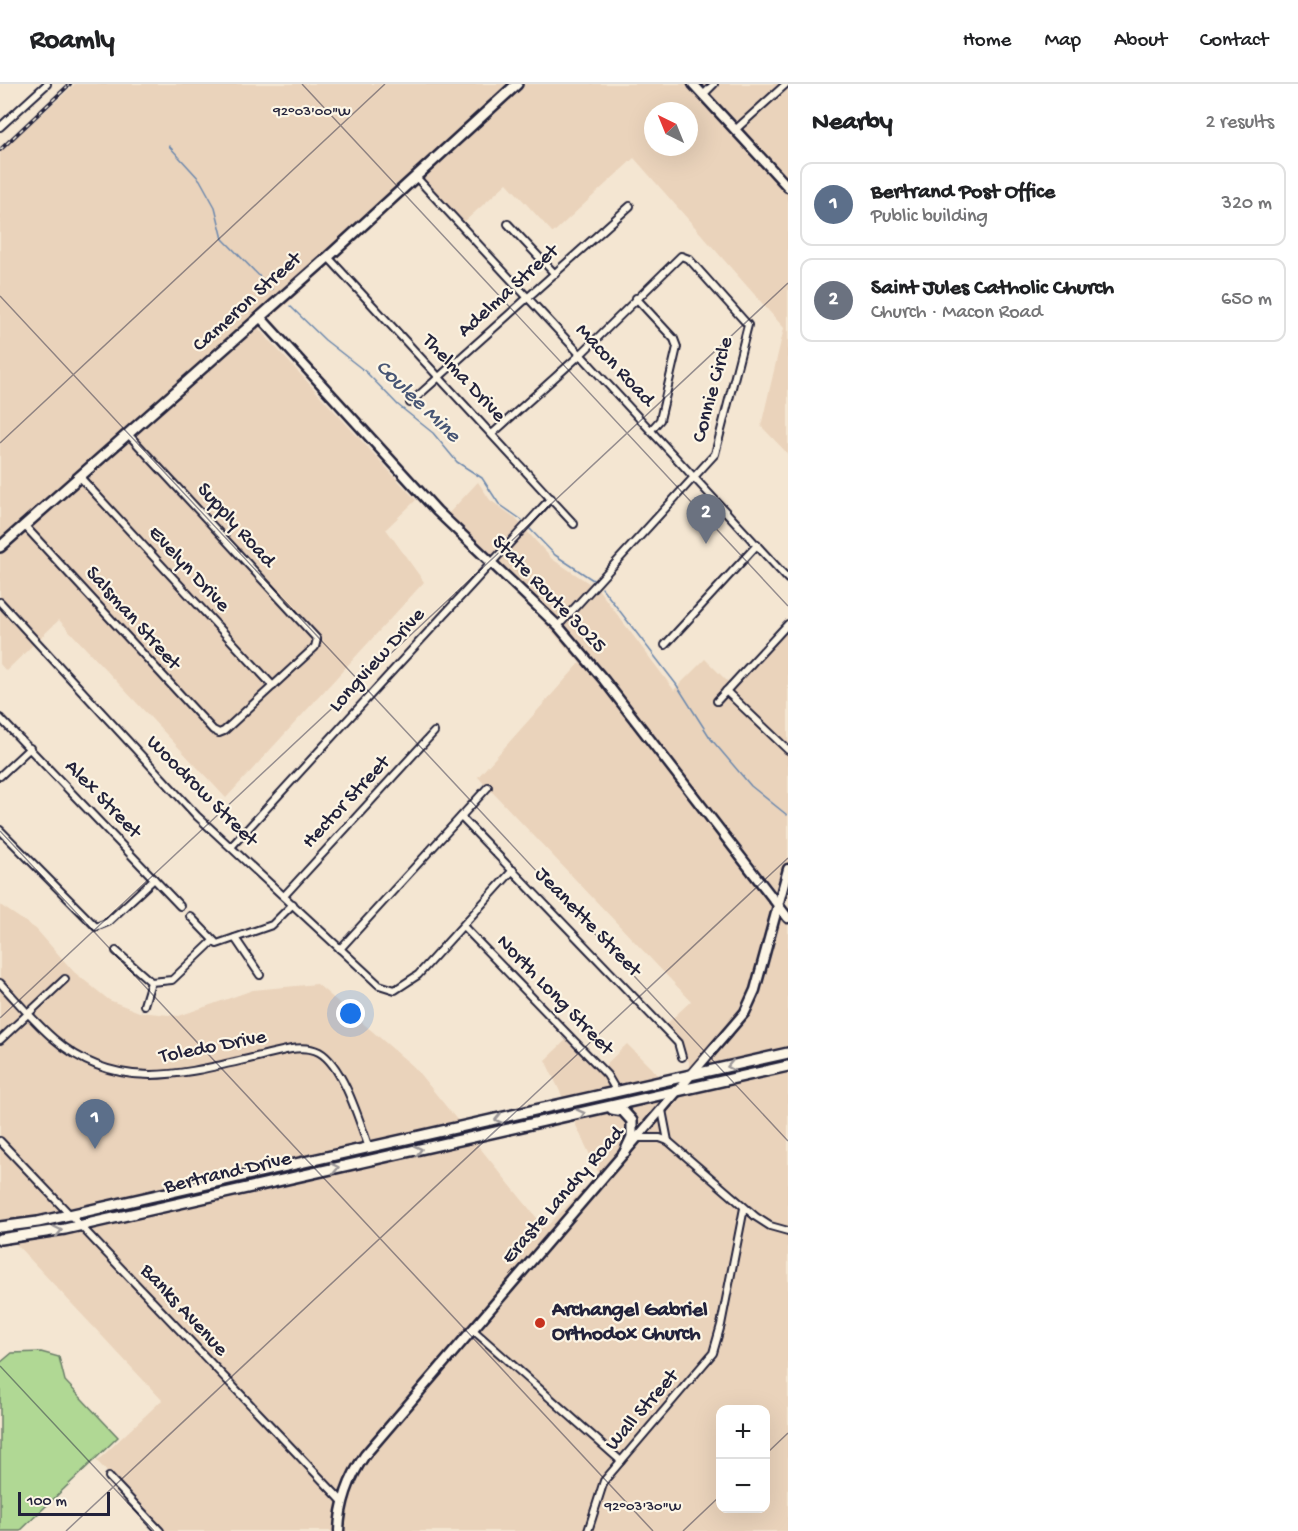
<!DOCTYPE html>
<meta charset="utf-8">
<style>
body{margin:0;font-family:"Gochi Hand",sans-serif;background:#f2f2f2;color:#202124}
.controls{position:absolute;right:18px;bottom:18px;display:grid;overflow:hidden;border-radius:12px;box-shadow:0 6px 24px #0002}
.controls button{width:54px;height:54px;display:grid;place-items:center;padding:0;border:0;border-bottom:2px solid #e0e0e0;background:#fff;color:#202124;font:30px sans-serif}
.compass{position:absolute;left:644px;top:18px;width:54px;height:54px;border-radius:50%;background:#fff;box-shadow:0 6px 24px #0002;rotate:317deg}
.scale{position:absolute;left:18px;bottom:15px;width:92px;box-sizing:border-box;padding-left:6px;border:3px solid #22223b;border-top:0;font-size:16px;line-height:21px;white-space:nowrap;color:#22223b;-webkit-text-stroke:4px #fcf5e5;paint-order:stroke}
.you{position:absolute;left:351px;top:930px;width:21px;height:21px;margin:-15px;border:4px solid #fff;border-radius:50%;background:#1a73e8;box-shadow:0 0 0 9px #1a73e833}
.badge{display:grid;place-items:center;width:39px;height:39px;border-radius:50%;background:#1a73e8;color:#fff;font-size:20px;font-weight:700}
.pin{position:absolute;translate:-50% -50px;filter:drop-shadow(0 2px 3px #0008)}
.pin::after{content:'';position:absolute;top:32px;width:21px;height:18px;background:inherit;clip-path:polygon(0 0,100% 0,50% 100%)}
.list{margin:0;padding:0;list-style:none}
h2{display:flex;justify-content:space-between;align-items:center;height:78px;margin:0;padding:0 24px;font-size:26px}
h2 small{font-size:20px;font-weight:400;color:#757577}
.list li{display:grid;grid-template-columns:39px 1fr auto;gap:18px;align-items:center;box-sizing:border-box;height:84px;margin:0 12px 12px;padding:0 12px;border:2px solid #e0e0e0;border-radius:12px}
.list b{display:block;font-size:22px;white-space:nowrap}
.list p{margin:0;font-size:20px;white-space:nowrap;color:#757577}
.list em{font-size:20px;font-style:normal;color:#757577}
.map{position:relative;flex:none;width:788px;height:1447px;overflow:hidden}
header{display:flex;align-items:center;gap:36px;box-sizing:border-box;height:84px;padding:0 30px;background:#fff;border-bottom:2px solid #e0e0e0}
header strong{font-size:28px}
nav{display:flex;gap:33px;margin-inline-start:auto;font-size:21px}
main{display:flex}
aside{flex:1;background:#fff}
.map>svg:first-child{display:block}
.built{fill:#ead3bb;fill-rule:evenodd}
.green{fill:#b0d894;stroke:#697d68;stroke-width:1.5}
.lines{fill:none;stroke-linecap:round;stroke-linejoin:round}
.stream{stroke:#6c88ad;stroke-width:1.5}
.street-casing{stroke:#22223b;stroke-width:10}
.secondary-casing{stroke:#22223b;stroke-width:13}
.primary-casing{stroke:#22223b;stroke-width:14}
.street{stroke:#fcf5e5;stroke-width:6}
.secondary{stroke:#fcf5e5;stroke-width:8}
.primary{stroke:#fcf5e5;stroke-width:9}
.rail-casing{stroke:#22223b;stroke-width:4}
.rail{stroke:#fcf5e5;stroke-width:1.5;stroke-dasharray:4.5;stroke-linecap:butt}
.oneway{stroke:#9a9698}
.ticks{fill:none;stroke:#22223b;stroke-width:1.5;stroke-opacity:0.45}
.poi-dot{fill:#c8321e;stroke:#fcf5e5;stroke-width:2}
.labels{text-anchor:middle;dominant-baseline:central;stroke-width:4.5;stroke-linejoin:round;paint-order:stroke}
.street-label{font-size:21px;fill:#22223b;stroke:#fcf5e5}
.poi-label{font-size:21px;font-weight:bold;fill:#22223b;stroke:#fcf5e5;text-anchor:start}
.water-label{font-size:22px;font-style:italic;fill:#475574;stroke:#fcf5e5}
.ticks-label{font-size:15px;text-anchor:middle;fill:#22223b;stroke:#fcf5e5;stroke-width:4.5;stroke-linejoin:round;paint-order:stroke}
</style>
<header>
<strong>Roamly</strong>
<nav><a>Home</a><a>Map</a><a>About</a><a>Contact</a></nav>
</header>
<main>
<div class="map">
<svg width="788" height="1447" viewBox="0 0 788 1447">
<rect width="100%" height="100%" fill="#f4e6d2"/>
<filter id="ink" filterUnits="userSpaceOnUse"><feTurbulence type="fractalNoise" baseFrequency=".0167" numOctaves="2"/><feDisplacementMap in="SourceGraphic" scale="12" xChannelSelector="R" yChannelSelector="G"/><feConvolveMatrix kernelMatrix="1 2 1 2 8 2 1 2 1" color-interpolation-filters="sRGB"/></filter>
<g filter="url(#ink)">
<!-- built -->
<g class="built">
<path d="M75,0H788V370L761,342L784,244L634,74L553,149L507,99L464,138L424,95L259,245L416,416L386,445L424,498L226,714L59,536L6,587L0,580V68ZM653,27H689V63H653Z"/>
<path d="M478,398L490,416L514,433L552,475L598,505L674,606L705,575L734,604L788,546V777L778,821L788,834V1447H162L97,1377L162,1316L0,1143V821L36,845L74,888L109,916L139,928L179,932L253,906L317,900L414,983L545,1144L599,1090L545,976L566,956L598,988L627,960L660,993L689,985V977L660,946L691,917L478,693L580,579L448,430ZM720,1326H766V1424H720Z"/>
</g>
<!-- green -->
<polygon class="green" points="41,1268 59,1273 65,1297 118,1353 20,1447 0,1447 0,1279 12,1269"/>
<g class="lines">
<!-- stream -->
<g class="stream">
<polyline points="169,62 200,96 215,123 223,155 272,205"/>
<polyline points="290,222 325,256 366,288 398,321 433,349 457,378 482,394 499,420 522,436"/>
<polyline points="530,445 555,471 593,496"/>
<polyline points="602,504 676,600 711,655 751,702 787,731"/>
</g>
<defs>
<g id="street">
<polyline points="703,11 714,0"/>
<polyline points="0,43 47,0"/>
<polyline points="735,46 786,0"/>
<polyline points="416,93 788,495"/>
<polyline points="508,140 555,190"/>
<polyline points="328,173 574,440"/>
<polyline points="636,214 674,255 677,263 660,336 651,346"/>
<polyline points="410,319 630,122"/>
<polyline points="492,350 581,270 681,172 689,175 748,241 715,370 558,542"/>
<polyline points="79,392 273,602"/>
<polyline points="24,441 213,646 219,649 224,647 315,563 317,555 128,350"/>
<polyline points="0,518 197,732 379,901 395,906 418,891 513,786"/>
<polyline points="665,561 757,461"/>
<polyline points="726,607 788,666"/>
<polyline points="717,617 788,540"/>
<polyline points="0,634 180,822"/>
<polyline points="0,692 30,664"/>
<polyline points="461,733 678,959 682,973"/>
<polyline points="0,746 96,843 108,838 154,795"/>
<polyline points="231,763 551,414"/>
<polyline points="284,812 434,648"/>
<polyline points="190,832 217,860 272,841 293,820"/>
<polyline points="463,842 607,991 617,1008"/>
<polyline points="235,854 260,891"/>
<polyline points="340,865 488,703"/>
<polyline points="116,867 151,898 144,921"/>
<polyline points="151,898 172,896 213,857"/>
<path d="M0,899C17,917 34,938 54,955C119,1011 186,989 261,972C279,968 302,959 319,968C343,981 360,1039 369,1064"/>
<polyline points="0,956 65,895"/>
<polyline points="662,1026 668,1057"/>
<polyline points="638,1054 660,1054 668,1057 756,1133 770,1142 788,1147"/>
<polyline points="0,1057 342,1417"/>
<polyline points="472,1245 621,1377"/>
<polyline points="109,1393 160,1447"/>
<polyline points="588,1447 604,1397 713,1269 721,1241 744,1124"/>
</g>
<g id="secondary">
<polyline points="693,0 788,103"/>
<polyline points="260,233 437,427 558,542 604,596 788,834"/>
<path d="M339,1447C340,1419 349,1394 365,1371L745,928L755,906L788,785"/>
</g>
<g id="primary">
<polyline points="0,463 328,173 517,0"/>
<polyline points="612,1025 623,1027 632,1037 632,1053 625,1068"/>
<polyline points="0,1143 38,1138 788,969"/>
<polyline points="0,1155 65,1145 788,982"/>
</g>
</defs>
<!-- street casing -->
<use href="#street" class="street-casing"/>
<!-- secondary casing -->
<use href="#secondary" class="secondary-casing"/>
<!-- primary casing -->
<use href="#primary" class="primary-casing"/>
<!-- street -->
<use href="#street" class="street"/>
<!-- secondary -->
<use href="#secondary" class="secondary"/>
<!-- primary -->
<use href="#primary" class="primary"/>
<defs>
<polyline id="rail" points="0,66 70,0"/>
</defs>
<!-- rail casing -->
<use href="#rail" class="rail-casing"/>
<!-- rail -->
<use href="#rail" class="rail"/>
</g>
<!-- one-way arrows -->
<defs><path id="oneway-chevron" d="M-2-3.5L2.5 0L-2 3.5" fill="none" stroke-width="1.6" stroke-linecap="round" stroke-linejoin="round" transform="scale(1.5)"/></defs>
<g class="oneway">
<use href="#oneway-chevron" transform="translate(731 982) rotate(168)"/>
<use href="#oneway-chevron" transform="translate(581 1030) rotate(-14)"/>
<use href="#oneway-chevron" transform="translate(499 1035) rotate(167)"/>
<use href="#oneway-chevron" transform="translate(418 1066) rotate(-13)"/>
<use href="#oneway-chevron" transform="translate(335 1084) rotate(-12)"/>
<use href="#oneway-chevron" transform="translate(58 1147) rotate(-12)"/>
</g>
</g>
<!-- ticks -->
<path class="ticks" d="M302,0L788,522M0,212L788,1057M0,359L385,0M0,747L653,1447M0,934L788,199M0,1282L154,1447M766,1370L788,1349M66,1447L788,774M683,1447L720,1412"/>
<!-- markers -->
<circle class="poi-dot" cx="540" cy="1239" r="6"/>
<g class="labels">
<!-- street labels -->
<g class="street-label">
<text transform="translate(509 208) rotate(-42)">Adelma Street</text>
<text transform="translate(248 219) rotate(-42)">Cameron Street</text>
<text transform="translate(614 282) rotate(47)">Macon Road</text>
<text transform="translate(463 295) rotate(47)">Thelma Drive</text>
<text transform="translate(714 306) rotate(-75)">Connie Circle</text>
<text transform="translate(235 442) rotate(48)">Supply Road</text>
<text transform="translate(188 486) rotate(47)">Evelyn Drive</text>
<text transform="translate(548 511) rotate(46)">State Route 3025</text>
<text transform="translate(132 535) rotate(48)">Salsman Street</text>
<text transform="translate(378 577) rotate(-48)">Longview Drive</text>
<text transform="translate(201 708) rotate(45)">Woodrow Street</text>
<text transform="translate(102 716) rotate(46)">Alex Street</text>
<text transform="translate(347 719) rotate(-47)">Hector Street</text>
<text transform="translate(587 839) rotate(46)">Jeanette Street</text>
<text transform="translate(554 912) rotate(46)">North Long Street</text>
<text transform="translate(213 964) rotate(-11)">Toledo Drive</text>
<text transform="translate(228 1090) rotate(-13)">Bertrand Drive</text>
<text transform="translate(564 1112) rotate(-49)">Eraste Landry Road</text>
<text transform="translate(183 1227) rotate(47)">Banks Avenue</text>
<text transform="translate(643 1327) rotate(-49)">Wall Street</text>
</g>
<!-- poi labels -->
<g class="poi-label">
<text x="552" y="1227">Archangel Gabriel<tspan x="552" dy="24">Orthodox Church</tspan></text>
</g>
<!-- water labels -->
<g class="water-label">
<text transform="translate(417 318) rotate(44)">Coulee Mine</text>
</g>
</g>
<g class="ticks-label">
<text x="312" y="31">92°03'00"W</text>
<text x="643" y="1426">92°03'30"W</text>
</g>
</svg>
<div class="controls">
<button>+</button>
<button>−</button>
</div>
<svg class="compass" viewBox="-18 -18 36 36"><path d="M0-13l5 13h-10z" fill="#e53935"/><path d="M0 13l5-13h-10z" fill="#757577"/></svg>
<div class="scale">100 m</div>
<div class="you"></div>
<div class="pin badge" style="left:95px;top:1065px;background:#5c6f8a">1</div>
<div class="pin badge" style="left:706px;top:460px;background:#6b7280">2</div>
</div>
<aside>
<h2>Nearby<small>2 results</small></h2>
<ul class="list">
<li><span class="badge" style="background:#5c6f8a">1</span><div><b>Bertrand Post Office</b><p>Public building</p></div><em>320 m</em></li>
<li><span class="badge" style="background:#6b7280">2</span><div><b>Saint Jules Catholic Church</b><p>Church · Macon Road</p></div><em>650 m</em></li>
</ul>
</aside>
</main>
